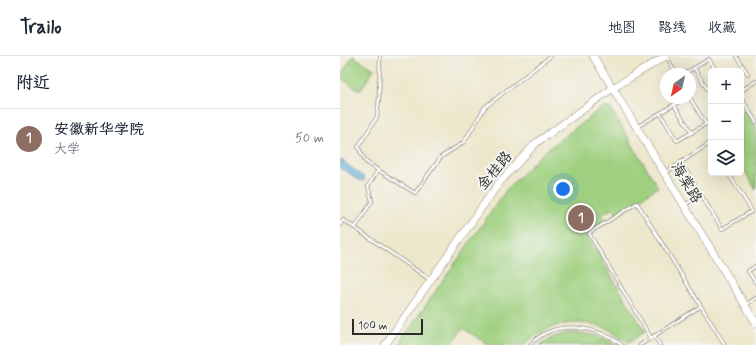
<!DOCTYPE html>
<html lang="zh">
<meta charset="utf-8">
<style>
body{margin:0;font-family:Mynerve,"LXGW WenKai TC",sans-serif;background:#f2f2f3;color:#1f2937}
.controls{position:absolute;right:12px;top:12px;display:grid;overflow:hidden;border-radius:6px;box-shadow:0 4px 16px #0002}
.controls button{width:36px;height:36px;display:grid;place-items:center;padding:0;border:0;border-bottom:1px solid #e0e1e3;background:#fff;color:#1f2937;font:20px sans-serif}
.compass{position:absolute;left:320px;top:12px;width:36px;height:36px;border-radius:50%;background:#fff;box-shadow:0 4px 16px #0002;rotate:214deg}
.scale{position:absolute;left:12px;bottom:10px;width:71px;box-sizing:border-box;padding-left:4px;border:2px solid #2b2b2b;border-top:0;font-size:11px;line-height:14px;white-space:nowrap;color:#2b2b2b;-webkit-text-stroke:3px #f6f6f2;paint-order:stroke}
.you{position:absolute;left:223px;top:133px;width:14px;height:14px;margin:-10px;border:3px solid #fff;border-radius:50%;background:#1a73e8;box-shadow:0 0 0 6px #1a73e833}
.badge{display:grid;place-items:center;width:26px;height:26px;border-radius:50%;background:#1a73e8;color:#fff;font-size:13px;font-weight:700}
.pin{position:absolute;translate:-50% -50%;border:2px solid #fff;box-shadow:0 1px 4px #0006}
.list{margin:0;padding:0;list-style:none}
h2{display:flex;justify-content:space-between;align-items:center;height:52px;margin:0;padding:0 16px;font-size:17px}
h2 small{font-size:13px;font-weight:400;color:#747a83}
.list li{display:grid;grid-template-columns:26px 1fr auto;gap:12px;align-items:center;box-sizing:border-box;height:60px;padding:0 16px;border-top:1px solid #e0e1e3}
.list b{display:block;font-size:15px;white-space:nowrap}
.list p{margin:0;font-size:13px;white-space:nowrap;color:#747a83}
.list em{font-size:13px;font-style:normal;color:#747a83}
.icon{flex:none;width:22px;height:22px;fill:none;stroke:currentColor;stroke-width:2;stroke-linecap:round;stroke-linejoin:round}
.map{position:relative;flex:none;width:416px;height:289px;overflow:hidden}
header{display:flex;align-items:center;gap:24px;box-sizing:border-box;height:56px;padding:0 20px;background:#fff;border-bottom:1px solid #e0e1e3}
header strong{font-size:19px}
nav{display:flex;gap:22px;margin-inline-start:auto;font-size:14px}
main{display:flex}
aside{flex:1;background:#fff}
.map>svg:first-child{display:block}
.green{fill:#9fd07f;stroke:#657e55}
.water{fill:#61b3dc;stroke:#466f84}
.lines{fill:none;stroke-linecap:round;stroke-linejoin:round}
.service-casing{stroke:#8c897c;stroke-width:4}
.tertiary-casing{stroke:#8c897c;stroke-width:8}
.service{stroke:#fff;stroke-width:2.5}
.tertiary{stroke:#fff;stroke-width:7}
.labels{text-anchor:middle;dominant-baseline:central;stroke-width:4;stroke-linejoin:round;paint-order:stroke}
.street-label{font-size:15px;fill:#2b2b2b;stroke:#f6f6f2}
</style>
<header>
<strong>Trailo</strong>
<nav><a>地图</a><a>路线</a><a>收藏</a></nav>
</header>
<main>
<aside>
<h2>附近<small></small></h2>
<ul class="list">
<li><span class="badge" style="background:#8d6e63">1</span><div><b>安徽新华学院</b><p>大学</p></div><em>50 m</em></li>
</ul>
</aside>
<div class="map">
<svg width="416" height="289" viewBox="0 0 416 289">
<rect width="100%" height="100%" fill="#f6f6f2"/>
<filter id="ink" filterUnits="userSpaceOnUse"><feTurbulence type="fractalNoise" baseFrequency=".025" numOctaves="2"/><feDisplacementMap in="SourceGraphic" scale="8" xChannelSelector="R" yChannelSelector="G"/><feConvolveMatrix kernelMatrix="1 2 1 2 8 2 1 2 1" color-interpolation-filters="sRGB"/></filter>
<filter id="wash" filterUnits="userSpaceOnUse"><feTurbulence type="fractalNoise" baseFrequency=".012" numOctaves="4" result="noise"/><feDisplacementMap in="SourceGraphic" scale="16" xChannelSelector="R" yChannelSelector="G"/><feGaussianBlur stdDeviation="0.9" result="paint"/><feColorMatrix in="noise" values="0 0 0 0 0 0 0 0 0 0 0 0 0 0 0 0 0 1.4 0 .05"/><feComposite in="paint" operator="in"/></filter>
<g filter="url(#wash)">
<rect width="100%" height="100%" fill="#ede7cc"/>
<!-- green -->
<g class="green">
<polygon points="13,0 34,13 20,35 0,21"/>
<path d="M263,51L270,52L318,131L277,158L273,152L262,158L265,165L245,176L305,276L289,286C282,282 275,276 268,273C241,262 205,266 185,289H149L123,272L111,289H58L167,133L205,95Z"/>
<polygon points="405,53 416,70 416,134 403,112 401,113 401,55"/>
<path d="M227,277C246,277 261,279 277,289H200L211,282Z"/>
</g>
<!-- water -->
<path class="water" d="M0,103L25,122L24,125C14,125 10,114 0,113Z"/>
</g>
<g filter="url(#ink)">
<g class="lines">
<defs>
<g id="service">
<polyline points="40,0 39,42 37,61 18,91 26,106 38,114 28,130 32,145 15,172 89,223"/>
<polyline points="396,0 408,18"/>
<polyline points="327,1 336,18"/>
<polyline points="354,12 369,3 376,15"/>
<polyline points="344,18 354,12 371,39"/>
<polyline points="401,35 416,25"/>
<polyline points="350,42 366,68"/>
<polyline points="401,42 416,66"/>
<polyline points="334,49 352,77"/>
<polyline points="320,57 337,85 371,65"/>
<polyline points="297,71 345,42"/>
<polyline points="341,106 382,173 412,155 388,117"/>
<polyline points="38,114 75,137 101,101 124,86 145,51 211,0"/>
<polyline points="325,117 370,87 371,89"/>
<polyline points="345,149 360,139"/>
<polyline points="0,169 3,164 15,172"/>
<polyline points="416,210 408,215 416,227"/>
<polyline points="405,249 416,242"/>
<polyline points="314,280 320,289"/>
<polyline points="311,282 249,177 297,147 385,289"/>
<path d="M190,289C215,262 256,270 282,289"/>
<polyline points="300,289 361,250"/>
</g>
<g id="tertiary">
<polyline points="253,0 416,267"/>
<polyline points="45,289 159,127 196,87 273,32 326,0"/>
</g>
</defs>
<!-- service casing -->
<use href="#service" class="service-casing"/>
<!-- tertiary casing -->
<use href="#tertiary" class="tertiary-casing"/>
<!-- service -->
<use href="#service" class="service"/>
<!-- tertiary -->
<use href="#tertiary" class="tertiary"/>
</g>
</g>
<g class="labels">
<!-- street labels -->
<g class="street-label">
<text transform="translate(155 115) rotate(-50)">金桂路</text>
<text transform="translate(346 127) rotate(59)">海棠路</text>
</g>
</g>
</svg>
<div class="controls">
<button>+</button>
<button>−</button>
<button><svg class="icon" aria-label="layers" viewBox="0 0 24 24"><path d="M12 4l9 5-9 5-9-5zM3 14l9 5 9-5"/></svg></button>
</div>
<svg class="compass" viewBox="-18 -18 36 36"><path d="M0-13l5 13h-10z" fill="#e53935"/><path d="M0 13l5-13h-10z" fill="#747a83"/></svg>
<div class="scale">100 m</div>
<div class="you"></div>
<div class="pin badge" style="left:241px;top:162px;background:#8d6e63">1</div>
</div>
</main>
